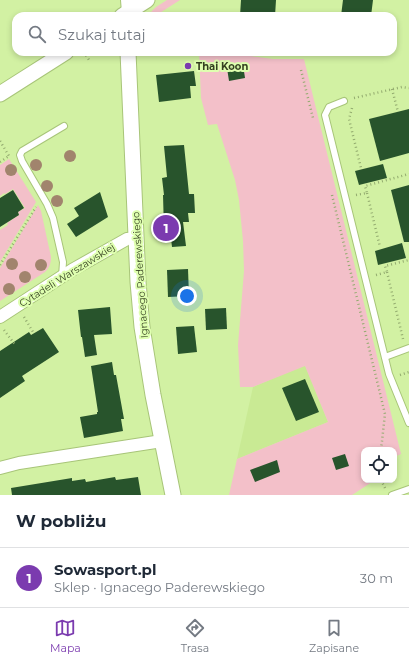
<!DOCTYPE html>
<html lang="pl">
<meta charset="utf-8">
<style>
body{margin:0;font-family:Montserrat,sans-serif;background:#f2f2f3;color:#1f2937}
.controls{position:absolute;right:12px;bottom:12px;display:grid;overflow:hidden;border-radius:8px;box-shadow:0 2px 6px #0003}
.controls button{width:36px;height:36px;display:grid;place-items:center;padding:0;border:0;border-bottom:1px solid #e0e1e3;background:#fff;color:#1f2937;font:20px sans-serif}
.you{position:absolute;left:187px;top:296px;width:14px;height:14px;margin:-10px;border:3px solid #fff;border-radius:50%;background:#1a73e8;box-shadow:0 0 0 6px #1a73e833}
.badge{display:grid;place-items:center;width:26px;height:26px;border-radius:50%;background:#7b3baf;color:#fff;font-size:13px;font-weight:700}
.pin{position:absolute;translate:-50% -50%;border:2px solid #fff;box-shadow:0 1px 4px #0006}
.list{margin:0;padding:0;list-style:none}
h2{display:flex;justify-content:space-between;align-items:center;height:52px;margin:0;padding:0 16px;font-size:17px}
h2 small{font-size:13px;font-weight:400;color:#747a83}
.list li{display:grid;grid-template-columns:26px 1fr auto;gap:12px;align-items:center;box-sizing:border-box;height:60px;padding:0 16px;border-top:1px solid #e0e1e3}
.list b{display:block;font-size:15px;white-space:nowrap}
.list p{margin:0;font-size:13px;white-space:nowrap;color:#747a83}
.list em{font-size:13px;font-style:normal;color:#747a83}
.icon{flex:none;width:22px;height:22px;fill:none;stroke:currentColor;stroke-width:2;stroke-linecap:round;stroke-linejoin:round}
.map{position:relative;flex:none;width:409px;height:495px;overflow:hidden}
.search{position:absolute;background:#fff;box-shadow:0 2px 6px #0003;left:12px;right:12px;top:12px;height:44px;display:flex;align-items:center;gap:10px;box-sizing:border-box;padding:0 14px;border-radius:12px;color:#747a83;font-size:15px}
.sheet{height:112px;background:#fff}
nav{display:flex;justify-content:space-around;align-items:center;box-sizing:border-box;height:56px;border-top:1px solid #e0e1e3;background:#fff;font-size:11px;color:#747a83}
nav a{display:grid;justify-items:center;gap:2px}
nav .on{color:#7b3baf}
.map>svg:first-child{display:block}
.built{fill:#c9ea94}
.green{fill:#f3c0c9}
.building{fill:#28542c}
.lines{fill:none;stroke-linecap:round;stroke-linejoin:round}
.service-casing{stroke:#a8c579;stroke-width:8}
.minor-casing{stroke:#a8c579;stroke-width:14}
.tertiary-casing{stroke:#a8c579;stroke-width:17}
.path{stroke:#93ab6f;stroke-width:2.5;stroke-dasharray:1 3;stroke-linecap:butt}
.service{stroke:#fff;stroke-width:6}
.minor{stroke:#fff;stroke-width:12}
.tertiary{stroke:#fff;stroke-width:15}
.tree{fill:#a1846d}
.poi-dot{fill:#7b3baf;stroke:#dfffb0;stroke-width:1.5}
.labels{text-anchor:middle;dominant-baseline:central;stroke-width:4;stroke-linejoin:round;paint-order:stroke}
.poi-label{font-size:10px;font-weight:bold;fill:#354121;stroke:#dfffb0;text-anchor:start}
.street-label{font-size:10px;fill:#354121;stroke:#dfffb0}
</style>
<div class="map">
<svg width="409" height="495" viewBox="0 0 409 495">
<rect width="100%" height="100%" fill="#d2f1a3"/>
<!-- built -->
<polygon class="built" points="305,365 328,422 237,459 253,387"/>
<!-- green -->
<g class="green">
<polygon points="167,0 180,0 155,16 147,16 156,7"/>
<polygon points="199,52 221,52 273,59 304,59 312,92 401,454 394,457 394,450 364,450 364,480 375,480 352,495 229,495 237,459 328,422 305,366 253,387 240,387 238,345 244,271 243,241 239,200 235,180 217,124 208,125 201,98"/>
<polygon points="9,159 36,202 0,262 0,230 8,225 7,223 19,215 18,212 25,208 13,189 5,194 4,193 0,196 0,165"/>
<path d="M38,205L41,211L51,257C51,264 49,268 45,272L0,301V268Z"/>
</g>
<!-- building -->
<g class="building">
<polygon points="241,0 276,0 275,16 240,16"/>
<polygon points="343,0 373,0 371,16 341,16"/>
<polygon points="243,65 245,78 229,81 227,68"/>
<polygon points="194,71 196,86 190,86 191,98 159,102 156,75"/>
<polygon points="409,109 409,153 380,161 369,119"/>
<polygon points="184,145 189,194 194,194 195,213 188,213 189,222 183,222 186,246 172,247 170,230 164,230 163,195 164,195 162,178 167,177 164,146"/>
<polygon points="383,164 387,178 359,185 355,171"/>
<polygon points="409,185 409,242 404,242 391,190"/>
<polygon points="13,190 24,208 18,212 19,215 0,227 0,198"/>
<polygon points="100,192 108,217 76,237 67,224 79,216 74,208"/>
<polygon points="402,243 406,258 378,265 375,251"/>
<polygon points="188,269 189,296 168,297 167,270"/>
<polygon points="110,307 112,334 94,335 97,355 85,357 82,337 81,337 78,310"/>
<polygon points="226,308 227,329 206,330 205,309"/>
<polygon points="194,326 197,352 178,354 176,327"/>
<polygon points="43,328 59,352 22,376 25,381 0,398 0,351 29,332 31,335"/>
<polygon points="112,362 114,375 116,375 124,419 121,419 123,431 84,438 80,417 97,414 97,412 98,412 91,366"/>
<polygon points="305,379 319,412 296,421 282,388"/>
<polygon points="345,454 349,466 336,470 332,458"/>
<polygon points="277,460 280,472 255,482 250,470"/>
<polygon points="115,477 116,480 138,477 141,495 12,495 11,488 72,478 72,481 85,479 86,482"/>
</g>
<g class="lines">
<defs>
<g id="service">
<polyline points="344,101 329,107 325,115 389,374 409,423"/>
<polyline points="62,277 63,262 53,218 47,204 22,161 20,155 22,151 64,126"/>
<polyline points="385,357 409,348"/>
<polyline points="392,495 409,489"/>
</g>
<g id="minor">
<polyline points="127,0 128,12"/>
<polyline points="0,317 72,270 127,239 136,238"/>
<polyline points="0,468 19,463 162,441"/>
</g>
<g id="tertiary">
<polyline points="122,16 147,0"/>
<polyline points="128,52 138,282 142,327 153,395 173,495"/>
<polyline points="0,94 66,52"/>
</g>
</defs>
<!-- service casing -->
<use href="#service" class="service-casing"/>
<!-- minor casing -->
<use href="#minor" class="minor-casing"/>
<!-- tertiary casing -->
<use href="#tertiary" class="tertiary-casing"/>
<!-- path -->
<g class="path">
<polyline points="84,52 89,60"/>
<polyline points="301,70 313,118"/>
<polyline points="392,89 398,112"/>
<polyline points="354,98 402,87 409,88"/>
<polyline points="352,108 349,119 361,168"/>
<polyline points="0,141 9,156"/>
<polyline points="0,162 9,156"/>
<polyline points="367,193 380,247"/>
<polyline points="332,195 385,414 381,450"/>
<polyline points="356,195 367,193 365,186 409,174"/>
<polyline points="0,265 36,207"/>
<polyline points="387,272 403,339"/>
<polyline points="376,275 387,272 385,266 409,260"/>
<polyline points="24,317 33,332"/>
<polyline points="4,330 16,346"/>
<polyline points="400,375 409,372"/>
<polyline points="381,480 385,488"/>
</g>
<!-- service -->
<use href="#service" class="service"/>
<!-- minor -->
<use href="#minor" class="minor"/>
<!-- tertiary -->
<use href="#tertiary" class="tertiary"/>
</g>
<!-- trees -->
<g class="tree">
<circle cx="70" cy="156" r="6"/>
<circle cx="36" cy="165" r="6"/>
<circle cx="11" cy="170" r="6"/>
<circle cx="47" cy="186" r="6"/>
<circle cx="57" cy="201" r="6"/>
<circle cx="12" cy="264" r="6"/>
<circle cx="41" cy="265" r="6"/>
<circle cx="25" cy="277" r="6"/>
<circle cx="9" cy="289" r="6"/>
</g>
<!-- markers -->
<circle class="poi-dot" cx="188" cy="66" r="4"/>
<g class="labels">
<!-- poi labels -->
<g class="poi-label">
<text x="196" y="66">Thai Koon</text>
</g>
<!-- street labels -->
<g class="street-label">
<text transform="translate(67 275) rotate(-32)">Cytadeli Warszawskiej</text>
<text transform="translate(140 275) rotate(-94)">Ignacego Paderewskiego</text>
</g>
</g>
</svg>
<div class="controls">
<button><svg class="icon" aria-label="locate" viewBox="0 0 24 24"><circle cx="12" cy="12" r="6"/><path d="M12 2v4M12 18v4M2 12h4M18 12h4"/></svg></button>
</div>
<div class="you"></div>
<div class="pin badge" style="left:166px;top:228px">1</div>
<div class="search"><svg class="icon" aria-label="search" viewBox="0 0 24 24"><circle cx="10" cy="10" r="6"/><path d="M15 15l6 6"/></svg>Szukaj tutaj</div>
</div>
<section class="sheet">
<h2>W pobliżu<small></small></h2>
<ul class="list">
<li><span class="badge">1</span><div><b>Sowasport.pl</b><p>Sklep · Ignacego Paderewskiego</p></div><em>30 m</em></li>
</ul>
</section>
<nav>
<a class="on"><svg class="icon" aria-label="map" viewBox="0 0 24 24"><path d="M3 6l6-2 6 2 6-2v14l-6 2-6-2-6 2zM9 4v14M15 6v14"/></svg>Mapa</a>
<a><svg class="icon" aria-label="directions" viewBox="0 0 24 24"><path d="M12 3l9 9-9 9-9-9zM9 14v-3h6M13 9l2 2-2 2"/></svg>Trasa</a>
<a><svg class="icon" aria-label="saved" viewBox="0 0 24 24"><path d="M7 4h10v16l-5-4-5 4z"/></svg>Zapisane</a>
</nav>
